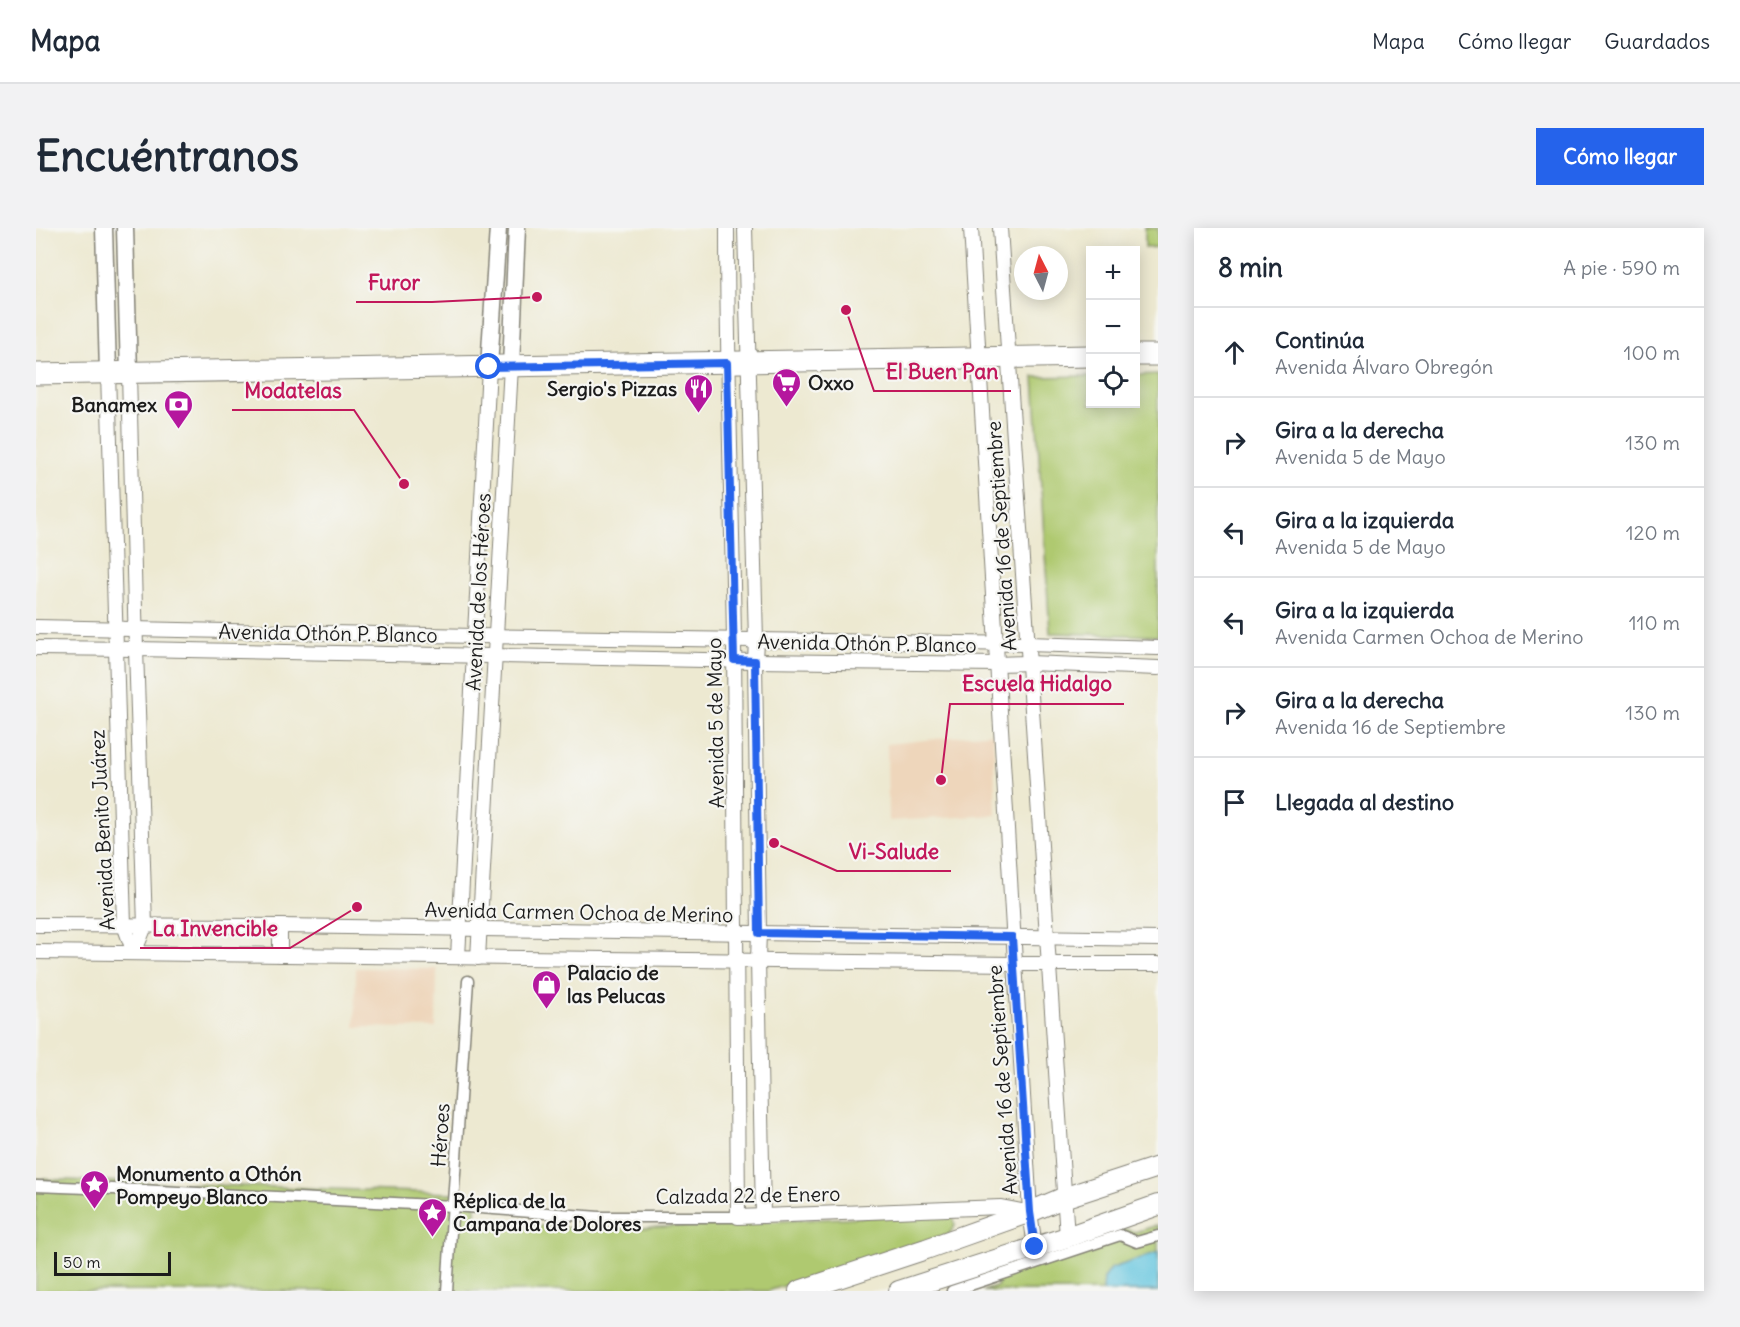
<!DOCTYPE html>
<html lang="es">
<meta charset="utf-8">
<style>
body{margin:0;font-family:Delius,sans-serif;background:#f2f2f3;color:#1f2937}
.controls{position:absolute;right:18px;top:18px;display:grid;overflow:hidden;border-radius:0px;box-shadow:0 3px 15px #0003}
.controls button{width:54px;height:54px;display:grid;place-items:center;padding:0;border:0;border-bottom:2px solid #e0e1e3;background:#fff;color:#1f2937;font:30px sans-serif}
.compass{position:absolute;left:978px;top:18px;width:54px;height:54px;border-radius:50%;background:#fff;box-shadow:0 3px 15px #0003;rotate:354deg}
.scale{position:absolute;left:18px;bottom:15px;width:117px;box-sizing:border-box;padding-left:6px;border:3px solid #1c1c1c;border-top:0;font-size:16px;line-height:21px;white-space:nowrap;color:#1c1c1c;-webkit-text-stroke:4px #f6f6f2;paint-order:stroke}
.stop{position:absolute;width:18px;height:18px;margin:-14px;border:4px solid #2563eb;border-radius:50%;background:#fff}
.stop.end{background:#2563eb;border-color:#fff;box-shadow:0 2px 6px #0008}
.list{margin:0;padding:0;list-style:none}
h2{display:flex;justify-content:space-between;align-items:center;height:78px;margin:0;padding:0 24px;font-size:26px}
h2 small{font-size:20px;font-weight:400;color:#747a83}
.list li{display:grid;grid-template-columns:39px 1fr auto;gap:18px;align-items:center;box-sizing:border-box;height:90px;padding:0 24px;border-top:2px solid #e0e1e3}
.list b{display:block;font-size:22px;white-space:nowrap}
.list p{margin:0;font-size:20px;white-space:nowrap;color:#747a83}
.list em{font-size:20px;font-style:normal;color:#747a83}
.icon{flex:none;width:33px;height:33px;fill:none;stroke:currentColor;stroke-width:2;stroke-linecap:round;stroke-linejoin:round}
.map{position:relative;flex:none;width:1122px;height:1063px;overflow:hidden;border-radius:0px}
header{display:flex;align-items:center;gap:36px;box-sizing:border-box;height:84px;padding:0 30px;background:#fff;border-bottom:2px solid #e0e1e3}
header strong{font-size:28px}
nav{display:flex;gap:33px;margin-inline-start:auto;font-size:21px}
.intro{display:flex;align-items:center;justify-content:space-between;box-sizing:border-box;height:144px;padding:0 36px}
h1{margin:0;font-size:42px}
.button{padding:15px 27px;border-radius:0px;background:#2563eb;color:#fff;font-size:21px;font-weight:700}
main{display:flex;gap:36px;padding:0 36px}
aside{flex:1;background:#fff;border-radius:0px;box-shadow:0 3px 15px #0003}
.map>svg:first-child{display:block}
.built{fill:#eed6bb}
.green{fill:#afc96f;stroke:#667246;stroke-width:1.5}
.water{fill:#62c5df;stroke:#3f707e;stroke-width:1.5}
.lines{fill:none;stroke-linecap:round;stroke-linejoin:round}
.pedestrian-casing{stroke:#848276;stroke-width:13}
.minor-casing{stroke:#848276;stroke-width:16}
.tertiary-casing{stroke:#848276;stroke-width:19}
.secondary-casing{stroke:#848276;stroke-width:22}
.primary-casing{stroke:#848276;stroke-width:23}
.pedestrian{stroke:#fff;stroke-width:10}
.minor{stroke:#fff;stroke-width:14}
.tertiary{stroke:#fff;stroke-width:16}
.secondary{stroke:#fff;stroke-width:20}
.primary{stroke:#fff;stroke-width:21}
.route{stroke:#2563eb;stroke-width:8}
.labels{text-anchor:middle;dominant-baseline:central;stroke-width:4.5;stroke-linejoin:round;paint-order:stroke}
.poi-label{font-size:20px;font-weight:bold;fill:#1c1c1c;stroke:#f6f6f2;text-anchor:start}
.street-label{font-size:20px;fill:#1c1c1c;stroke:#f6f6f2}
.leader{fill:none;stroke:#c2185b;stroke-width:2}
.callout-dot{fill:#c2185b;stroke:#f6f6f2;stroke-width:2}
.callout-label{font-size:21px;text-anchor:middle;font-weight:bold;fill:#c2185b;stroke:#f6f6f2;stroke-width:4.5;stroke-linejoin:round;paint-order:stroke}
</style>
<header>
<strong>Mapa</strong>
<nav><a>Mapa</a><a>Cómo llegar</a><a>Guardados</a></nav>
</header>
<div class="intro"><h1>Encuéntranos</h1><a class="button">Cómo llegar</a></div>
<main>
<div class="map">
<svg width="1122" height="1063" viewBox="0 0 1122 1063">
<rect width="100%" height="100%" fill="#f6f6f2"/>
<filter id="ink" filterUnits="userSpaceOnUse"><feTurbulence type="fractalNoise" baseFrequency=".0167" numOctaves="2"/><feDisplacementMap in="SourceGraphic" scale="12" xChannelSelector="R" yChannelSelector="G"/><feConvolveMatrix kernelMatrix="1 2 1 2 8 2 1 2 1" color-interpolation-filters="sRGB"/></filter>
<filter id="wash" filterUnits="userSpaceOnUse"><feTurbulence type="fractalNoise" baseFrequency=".008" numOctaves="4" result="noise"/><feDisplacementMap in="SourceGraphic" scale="24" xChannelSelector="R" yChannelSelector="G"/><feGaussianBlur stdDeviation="1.35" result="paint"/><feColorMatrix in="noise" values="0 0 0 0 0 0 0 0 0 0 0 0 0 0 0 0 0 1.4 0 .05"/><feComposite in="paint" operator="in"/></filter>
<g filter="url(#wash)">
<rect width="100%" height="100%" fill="#ede9d1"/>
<!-- built -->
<g class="built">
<polygon points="957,505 960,587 852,593 851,516"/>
<polygon points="320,740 401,741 400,800 319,799"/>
</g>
<!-- green -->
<g class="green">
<polygon points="1109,0 1122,0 1122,19 1109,20"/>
<polygon points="1122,146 1122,408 1014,405 998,149 1054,148 1054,176 1100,176 1100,147"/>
<polygon points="0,951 440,966 440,994 562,1002 909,985 918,991 919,998 913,1006 732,1063 0,1063"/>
<polygon points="1122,997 1122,1063 947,1063 962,1058 957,1042 1085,999 1099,1004"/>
</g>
<!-- water -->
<polygon class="water" points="1122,1024 1122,1063 1067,1063 1068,1049 1074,1041"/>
</g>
<g filter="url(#ink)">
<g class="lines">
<defs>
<g id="pedestrian">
<polyline points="0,958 102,962 417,978 563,989 702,989"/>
<polyline points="411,1063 432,753"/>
<polyline points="916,1063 1084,1007 1101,1014 1122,1008"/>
</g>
<g id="minor">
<path d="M691,0C691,138 696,275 698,413C700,605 701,797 702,989L965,979L991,984"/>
<polyline points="709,0 720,412 719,433 723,705 722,732 727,988"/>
<polyline points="935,0 994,984 999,1019"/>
<polyline points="964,0 1031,1009"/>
<polyline points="72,144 88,697 98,725"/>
<polyline points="93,145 100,421 109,698 98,725"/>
<polyline points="0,399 439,408 991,416 1122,420"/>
<polyline points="0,420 100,421 719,433 961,436 993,435 1122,440"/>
<polyline points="0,697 244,698 1122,711"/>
<polyline points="244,698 244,727"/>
<polyline points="0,724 978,736 1122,736"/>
<polyline points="422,729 453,139"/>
<polyline points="442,730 475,138"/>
</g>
<g id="tertiary">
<polyline points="68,0 72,144"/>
<polyline points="89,0 93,145"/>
<polyline points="475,138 481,0"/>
<polyline points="453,139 462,0"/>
</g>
<g id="secondary">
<polyline points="763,1063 890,1021 994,984 1027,970 1122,939"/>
<polyline points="863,1063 1031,1009 1122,977"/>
</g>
<g id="primary">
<polyline points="1100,127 1122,127"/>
<polyline points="0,146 1054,128"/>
</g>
</defs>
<!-- pedestrian casing -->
<use href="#pedestrian" class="pedestrian-casing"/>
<!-- minor casing -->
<use href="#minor" class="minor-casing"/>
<!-- tertiary casing -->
<use href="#tertiary" class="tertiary-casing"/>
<!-- secondary casing -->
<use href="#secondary" class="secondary-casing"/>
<!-- primary casing -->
<use href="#primary" class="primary-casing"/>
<!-- pedestrian -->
<use href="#pedestrian" class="pedestrian"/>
<!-- minor -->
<use href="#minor" class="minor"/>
<!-- tertiary -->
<use href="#tertiary" class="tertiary"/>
<!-- secondary -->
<use href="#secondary" class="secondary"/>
<!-- primary -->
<use href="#primary" class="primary"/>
</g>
</g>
<g class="lines" filter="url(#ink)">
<!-- route -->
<polyline class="route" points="453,139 691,135 698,432 719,433 723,705 976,709 994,984 999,1019"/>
</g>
<!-- icons -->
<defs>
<symbol id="supermarket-pin" viewBox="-11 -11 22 30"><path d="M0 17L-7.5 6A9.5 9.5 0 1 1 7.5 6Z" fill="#b5179e" stroke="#f6f6f2"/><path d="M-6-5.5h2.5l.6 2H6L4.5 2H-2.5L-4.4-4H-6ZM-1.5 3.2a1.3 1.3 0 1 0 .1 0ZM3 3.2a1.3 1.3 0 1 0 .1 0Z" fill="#fff"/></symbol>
<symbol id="restaurant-pin" viewBox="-11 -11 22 30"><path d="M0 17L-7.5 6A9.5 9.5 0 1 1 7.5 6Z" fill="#b5179e" stroke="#f6f6f2"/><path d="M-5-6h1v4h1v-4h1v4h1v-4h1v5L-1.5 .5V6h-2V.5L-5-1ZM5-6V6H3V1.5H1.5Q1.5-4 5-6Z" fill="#fff"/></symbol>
<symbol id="bank-pin" viewBox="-11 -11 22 30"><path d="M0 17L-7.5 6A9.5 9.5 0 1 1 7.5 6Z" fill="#b5179e" stroke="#f6f6f2"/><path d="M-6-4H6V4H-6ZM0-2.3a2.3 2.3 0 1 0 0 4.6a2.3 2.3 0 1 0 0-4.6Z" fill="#fff"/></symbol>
<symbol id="shop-pin" viewBox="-11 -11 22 30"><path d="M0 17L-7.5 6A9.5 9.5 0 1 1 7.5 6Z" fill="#b5179e" stroke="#f6f6f2"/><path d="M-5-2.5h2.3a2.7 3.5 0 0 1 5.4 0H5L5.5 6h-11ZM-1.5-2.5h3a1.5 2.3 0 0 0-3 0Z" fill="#fff"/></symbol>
<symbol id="sight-pin" viewBox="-11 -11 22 30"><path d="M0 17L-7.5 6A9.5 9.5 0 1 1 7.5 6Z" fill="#b5179e" stroke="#f6f6f2"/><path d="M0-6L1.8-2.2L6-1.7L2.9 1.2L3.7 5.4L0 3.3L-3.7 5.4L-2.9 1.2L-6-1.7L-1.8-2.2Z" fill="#fff"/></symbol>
</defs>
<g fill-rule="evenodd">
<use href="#supermarket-pin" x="734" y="138" width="33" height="45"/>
<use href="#restaurant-pin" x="646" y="144" width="33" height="45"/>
<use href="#bank-pin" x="126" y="160" width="33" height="45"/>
<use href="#shop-pin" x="494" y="740" width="33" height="45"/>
<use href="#sight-pin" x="42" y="940" width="33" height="45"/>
<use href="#sight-pin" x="380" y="968" width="33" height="45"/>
</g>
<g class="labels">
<!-- poi labels -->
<g class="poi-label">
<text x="772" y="154">Oxxo</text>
<text x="641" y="160" text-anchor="end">Sergio's Pizzas</text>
<text x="121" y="176" text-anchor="end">Banamex</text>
<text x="531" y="744">Palacio de<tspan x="531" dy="23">las Pelucas</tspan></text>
<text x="80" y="945">Monumento a Othón<tspan x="80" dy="23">Pompeyo Blanco</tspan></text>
<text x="417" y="972">Réplica de la<tspan x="417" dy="23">Campana de Dolores</tspan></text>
</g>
<!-- street labels -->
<g class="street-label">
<text transform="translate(965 308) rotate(-94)">Avenida 16 de Septiembre</text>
<text transform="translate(442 364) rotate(-87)">Avenida de los Héroes</text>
<text transform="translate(292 405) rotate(1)">Avenida Othón P. Blanco</text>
<text transform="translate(831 415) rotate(1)">Avenida Othón P. Blanco</text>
<text transform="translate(679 495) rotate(-91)">Avenida 5 de Mayo</text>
<text transform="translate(66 602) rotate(-93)">Avenida Benito Juárez</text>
<text transform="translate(543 684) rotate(1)">Avenida Carmen Ochoa de Merino</text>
<text transform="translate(966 852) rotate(-94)">Avenida 16 de Septiembre</text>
<text transform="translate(404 907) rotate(-86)">Héroes</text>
<text transform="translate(712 967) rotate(-1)">Calzada 22 de Enero</text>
</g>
</g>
<!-- callouts -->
<path class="leader" d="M501 69L396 74H320M810 82L838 163H975M368 256L318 182H196M905 552L914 476H1088M738 615L801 643H915M321 679L254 720H104"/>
<g class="callout-dot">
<circle cx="501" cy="69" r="6"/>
<circle cx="810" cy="82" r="6"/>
<circle cx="368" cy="256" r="6"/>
<circle cx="905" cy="552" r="6"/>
<circle cx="738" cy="615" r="6"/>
<circle cx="321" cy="679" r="6"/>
</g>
<g class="callout-label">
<text x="358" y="62">Furor</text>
<text x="906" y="151">El Buen Pan</text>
<text x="257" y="170">Modatelas</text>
<text x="1001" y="463">Escuela Hidalgo</text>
<text x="858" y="631">Vi-Salude</text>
<text x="179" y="708">La Invencible</text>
</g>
</svg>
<div class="controls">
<button>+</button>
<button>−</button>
<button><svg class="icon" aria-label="locate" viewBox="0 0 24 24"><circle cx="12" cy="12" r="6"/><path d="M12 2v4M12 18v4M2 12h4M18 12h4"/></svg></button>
</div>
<svg class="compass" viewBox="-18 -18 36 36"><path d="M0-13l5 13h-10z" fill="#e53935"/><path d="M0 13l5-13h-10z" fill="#747a83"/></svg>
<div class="scale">50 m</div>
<div class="stop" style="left:453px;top:139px"></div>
<div class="stop end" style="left:999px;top:1019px"></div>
</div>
<aside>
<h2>8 min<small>A pie · 590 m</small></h2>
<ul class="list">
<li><svg class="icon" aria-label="ahead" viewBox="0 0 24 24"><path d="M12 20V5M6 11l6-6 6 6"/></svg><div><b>Continúa</b><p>Avenida Álvaro Obregón</p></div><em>100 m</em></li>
<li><svg class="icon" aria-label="right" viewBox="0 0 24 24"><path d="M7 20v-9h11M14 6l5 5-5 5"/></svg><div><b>Gira a la derecha</b><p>Avenida 5 de Mayo</p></div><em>130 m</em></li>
<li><svg class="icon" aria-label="left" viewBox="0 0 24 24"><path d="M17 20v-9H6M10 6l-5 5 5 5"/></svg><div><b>Gira a la izquierda</b><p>Avenida 5 de Mayo</p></div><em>120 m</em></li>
<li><svg class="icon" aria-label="left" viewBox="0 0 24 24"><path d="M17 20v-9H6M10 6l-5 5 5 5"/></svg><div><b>Gira a la izquierda</b><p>Avenida Carmen Ochoa de Merino</p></div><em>110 m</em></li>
<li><svg class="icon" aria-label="right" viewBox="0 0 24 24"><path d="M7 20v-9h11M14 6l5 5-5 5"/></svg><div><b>Gira a la derecha</b><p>Avenida 16 de Septiembre</p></div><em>130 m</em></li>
<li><svg class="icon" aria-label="arrive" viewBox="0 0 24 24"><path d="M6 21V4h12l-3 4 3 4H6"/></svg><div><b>Llegada al destino</b></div></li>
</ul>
</aside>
</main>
